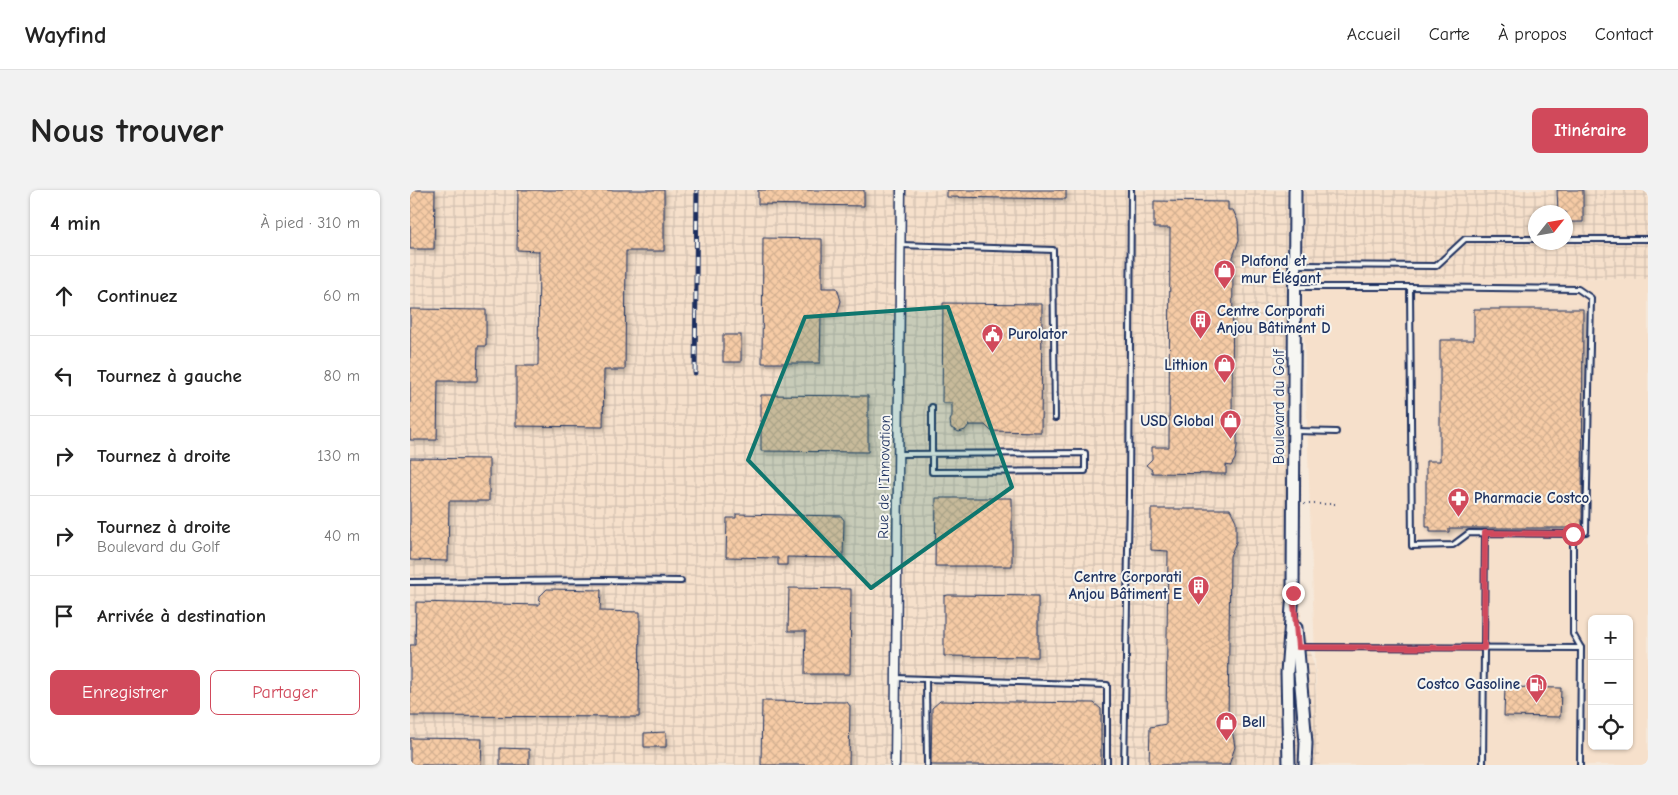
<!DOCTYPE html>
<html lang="fr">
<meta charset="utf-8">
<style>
body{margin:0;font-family:"Comic Neue",sans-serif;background:#f2f2f2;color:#222}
.controls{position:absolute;right:15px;bottom:15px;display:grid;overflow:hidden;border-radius:8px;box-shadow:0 1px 4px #0004}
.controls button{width:45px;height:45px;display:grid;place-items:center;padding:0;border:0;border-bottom:1px solid #e0e0e0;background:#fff;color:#222;font:25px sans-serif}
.compass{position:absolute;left:1118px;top:15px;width:45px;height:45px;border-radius:50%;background:#fff;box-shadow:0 1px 4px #0004;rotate:59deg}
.stop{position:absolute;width:15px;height:15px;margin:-11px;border:4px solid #d1495b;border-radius:50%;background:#fff}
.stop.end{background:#d1495b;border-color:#fff;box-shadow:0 1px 5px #0008}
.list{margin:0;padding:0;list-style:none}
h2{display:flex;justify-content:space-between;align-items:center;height:65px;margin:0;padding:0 20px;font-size:21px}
h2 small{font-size:16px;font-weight:400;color:#767676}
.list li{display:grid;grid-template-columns:32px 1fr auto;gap:15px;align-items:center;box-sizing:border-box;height:80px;padding:0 20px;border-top:1px solid #e0e0e0}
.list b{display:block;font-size:19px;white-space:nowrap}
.list p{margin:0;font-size:16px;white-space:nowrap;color:#767676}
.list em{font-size:16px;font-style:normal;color:#767676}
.actions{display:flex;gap:10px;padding:15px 20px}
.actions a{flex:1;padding:11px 0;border:1px solid #d1495b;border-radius:8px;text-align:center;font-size:18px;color:#d1495b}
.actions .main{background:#d1495b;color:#fff}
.icon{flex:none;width:28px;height:28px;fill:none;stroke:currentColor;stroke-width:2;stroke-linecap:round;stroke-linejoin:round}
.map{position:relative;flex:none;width:1238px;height:575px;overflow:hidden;border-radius:8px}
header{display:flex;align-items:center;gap:30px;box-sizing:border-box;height:70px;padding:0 25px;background:#fff;border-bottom:1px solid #e0e0e0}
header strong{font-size:24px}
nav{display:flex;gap:28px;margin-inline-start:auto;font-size:18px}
.intro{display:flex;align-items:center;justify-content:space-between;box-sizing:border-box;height:120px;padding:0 30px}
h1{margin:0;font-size:35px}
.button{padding:12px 22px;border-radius:8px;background:#d1495b;color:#fff;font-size:18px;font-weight:700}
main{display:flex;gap:30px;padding:0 30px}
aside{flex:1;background:#fff;border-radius:8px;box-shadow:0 1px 4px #0004}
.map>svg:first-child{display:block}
.built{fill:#f6e0cb;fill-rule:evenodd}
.industrial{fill:url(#industrial-grid);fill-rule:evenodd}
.building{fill:url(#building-cross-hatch);stroke:#1b2f5e;filter:url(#shadow)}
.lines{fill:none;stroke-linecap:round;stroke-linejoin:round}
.lane-casing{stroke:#1b2f5e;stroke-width:8}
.street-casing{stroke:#1b2f5e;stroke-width:11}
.secondary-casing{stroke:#1b2f5e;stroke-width:15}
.path{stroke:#1b2f5e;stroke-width:2;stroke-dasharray:1 4;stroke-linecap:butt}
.lane{stroke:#f6f6f2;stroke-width:4}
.street{stroke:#f6f6f2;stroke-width:8}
.secondary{stroke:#f6f6f2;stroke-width:11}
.rail-casing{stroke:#1b2f5e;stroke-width:5}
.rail{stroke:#f6f6f2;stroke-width:3;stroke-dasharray:9;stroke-linecap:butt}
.route{stroke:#d1495b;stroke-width:6}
.marked{fill:#0f766e;fill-opacity:0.2;stroke:#0f766e;stroke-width:4;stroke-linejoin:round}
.labels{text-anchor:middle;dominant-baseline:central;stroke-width:4;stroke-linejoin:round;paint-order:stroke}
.poi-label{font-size:15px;font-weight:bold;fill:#1b2f5e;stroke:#f6f6f2;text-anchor:start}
.street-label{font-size:15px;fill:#1b2f5e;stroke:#f6f6f2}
</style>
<header>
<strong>Wayfind</strong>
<nav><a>Accueil</a><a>Carte</a><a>À propos</a><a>Contact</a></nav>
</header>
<div class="intro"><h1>Nous trouver</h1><a class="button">Itinéraire</a></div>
<main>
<aside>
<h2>4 min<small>À pied · 310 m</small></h2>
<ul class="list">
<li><svg class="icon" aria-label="ahead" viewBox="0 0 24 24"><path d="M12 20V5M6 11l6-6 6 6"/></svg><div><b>Continuez</b></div><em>60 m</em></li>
<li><svg class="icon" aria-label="left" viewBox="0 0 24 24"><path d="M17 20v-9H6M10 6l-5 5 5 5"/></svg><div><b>Tournez à gauche</b></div><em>80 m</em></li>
<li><svg class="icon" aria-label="right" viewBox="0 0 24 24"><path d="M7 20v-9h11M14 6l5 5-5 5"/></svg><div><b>Tournez à droite</b></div><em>130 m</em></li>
<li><svg class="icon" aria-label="right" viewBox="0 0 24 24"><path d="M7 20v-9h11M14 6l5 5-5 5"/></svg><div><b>Tournez à droite</b><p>Boulevard du Golf</p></div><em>40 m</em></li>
<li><svg class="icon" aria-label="arrive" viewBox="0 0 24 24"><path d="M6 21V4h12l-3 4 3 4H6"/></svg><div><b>Arrivée à destination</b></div></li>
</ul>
<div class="actions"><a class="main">Enregistrer</a><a>Partager</a></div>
</aside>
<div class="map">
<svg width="1238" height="575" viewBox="0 0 1238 575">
<defs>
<pattern id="industrial-grid" width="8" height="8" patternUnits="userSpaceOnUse" patternTransform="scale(1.25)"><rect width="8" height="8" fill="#f6e0cb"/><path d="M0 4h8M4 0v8" fill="none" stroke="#d2c0b1"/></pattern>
<pattern id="building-cross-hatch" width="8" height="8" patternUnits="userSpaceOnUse" patternTransform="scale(1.25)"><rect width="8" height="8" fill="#f6cba5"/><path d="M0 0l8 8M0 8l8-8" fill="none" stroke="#d2af90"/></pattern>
<filter id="shadow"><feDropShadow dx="2.5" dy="2.5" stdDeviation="2.5" flood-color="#0004"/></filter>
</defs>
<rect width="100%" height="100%" fill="#f6e9db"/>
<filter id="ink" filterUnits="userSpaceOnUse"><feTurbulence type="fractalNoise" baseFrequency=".02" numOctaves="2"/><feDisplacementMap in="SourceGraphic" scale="10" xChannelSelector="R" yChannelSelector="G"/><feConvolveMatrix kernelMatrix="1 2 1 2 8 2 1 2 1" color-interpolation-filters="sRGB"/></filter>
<g filter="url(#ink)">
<!-- built -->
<path class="built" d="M892,87L1238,89V575H910L907,525ZM1182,429H1219V556H1182Z"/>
<!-- industrial -->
<path class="industrial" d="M0,0H1238V89L892,87L891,436L904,475L910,575H0ZM1126,22H1156V52H1126Z"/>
<!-- building -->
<g class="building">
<polygon points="0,0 25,0 24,59 0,59"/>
<polygon points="108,0 254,0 254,61 216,61 215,180 194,180 193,237 106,236 106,176 128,176 129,61 107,60"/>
<polygon points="348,0 454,0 454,16 348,14"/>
<polygon points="537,0 656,0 656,9 537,7"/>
<polygon points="1147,0 1173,0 1173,32 1156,32 1156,22 1148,22"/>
<polygon points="744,11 818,12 818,20 823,20 828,31 829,50 823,67 822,221 822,229 827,242 827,256 825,269 821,276 816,275 816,284 742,283 742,280 736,275 742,269 742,257 759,257 760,38 744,38"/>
<polygon points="353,48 412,49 412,98 427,98 431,111 427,125 411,125 410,173 352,173"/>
<polygon points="533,113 632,114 631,242 581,241 575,235 559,235 555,240 549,242 541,238 540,231 542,226 542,213 532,213"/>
<polygon points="0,119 76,120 76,156 68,156 67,191 28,191 27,250 0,250"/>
<polygon points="1064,119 1173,119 1172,338 1039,338 1039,342 1020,342 1020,337 1016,337 1016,271 1030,271 1030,150 1064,150"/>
<rect x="313" y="145" width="18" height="27"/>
<polygon points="351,205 458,206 458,262 351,261"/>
<polygon points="0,268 79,269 79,311 39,311 38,371 0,370"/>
<polygon points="526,308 602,308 602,376 525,376"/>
<polygon points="741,319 820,319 826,331 826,352 820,366 818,530 822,540 825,557 819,575 739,575 740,537 756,534 758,361 741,360"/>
<polygon points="326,324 431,326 434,330 433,366 431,368 377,367 377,375 368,375 368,368 316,367 317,328 326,328"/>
<polygon points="379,398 441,399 440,484 395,484 396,441 378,441"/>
<polygon points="137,399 191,400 190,421 230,422 229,527 0,526 0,455 5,455 6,412 129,415 130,406"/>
<polygon points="538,405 628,406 628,467 534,466 534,406"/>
<polygon points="1095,497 1151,498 1150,527 1094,526"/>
<polygon points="352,511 437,512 440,516 439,575 351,575"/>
<polygon points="530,511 684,513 691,519 691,575 521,575 522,518"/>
<polygon points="256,542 256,557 234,557 234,543"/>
<polygon points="0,548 72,549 71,575 0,575"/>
<polygon points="90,558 119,559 119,575 90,575"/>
</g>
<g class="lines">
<defs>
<g id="lane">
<polyline points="1156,49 1238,49"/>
<polyline points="490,55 643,60 645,228"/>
<polyline points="887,75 1026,76 1055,49 1126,49"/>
<polyline points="887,97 1000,97 1002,356 1043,355 1059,343 1163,344 1163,444 1171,458 1170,575"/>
<polyline points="1000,97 1168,99 1181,108 1176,342 1163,344"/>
<polyline points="886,241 926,242"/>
<polyline points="488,264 675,263 675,281 522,282 522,217"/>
<polyline points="0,392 196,390 271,391"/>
<polyline points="891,457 1171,458"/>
<polyline points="486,488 697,495 697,575"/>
<polyline points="516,489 517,575"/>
<polyline points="714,575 719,305 721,0"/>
<polyline points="1073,575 1075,343"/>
</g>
<polyline id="street" points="485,575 491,0"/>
<g id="secondary">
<polyline points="886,438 896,553 895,575"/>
<polyline points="879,575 877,483 883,403 885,0"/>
</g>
</defs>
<!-- lane casing -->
<use href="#lane" class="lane-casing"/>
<!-- street casing -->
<use href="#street" class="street-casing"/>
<!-- secondary casing -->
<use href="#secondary" class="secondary-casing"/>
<!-- path -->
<polyline class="path" points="894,314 927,314"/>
<!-- lane -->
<use href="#lane" class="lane"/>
<!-- street -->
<use href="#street" class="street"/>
<!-- secondary -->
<use href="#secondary" class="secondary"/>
<defs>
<polyline id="rail" points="285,183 287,0"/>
</defs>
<!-- rail casing -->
<use href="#rail" class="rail-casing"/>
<!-- rail -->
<use href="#rail" class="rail"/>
</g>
</g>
<g class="lines" filter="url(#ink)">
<!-- route -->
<polyline class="route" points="883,403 888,457 1074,458 1075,343 1163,344"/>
</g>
<!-- marked area -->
<path class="marked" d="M538,117L602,297L461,398L338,270L395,127Z"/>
<!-- icons -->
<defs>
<symbol id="shop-pin" viewBox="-11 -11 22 30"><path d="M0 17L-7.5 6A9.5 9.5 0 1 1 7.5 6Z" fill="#d1495b" stroke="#f6f6f2"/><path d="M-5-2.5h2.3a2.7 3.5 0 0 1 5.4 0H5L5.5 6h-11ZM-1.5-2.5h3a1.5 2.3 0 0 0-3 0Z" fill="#fff"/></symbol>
<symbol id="building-pin" viewBox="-11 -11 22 30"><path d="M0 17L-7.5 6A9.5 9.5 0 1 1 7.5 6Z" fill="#d1495b" stroke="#f6f6f2"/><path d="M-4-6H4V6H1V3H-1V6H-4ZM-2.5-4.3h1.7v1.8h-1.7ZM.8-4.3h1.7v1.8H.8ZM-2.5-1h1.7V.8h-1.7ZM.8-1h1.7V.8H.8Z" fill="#fff"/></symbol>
<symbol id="civic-pin" viewBox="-11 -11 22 30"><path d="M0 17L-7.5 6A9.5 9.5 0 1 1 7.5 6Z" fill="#d1495b" stroke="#f6f6f2"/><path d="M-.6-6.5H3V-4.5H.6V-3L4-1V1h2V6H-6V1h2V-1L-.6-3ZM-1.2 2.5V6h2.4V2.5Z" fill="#fff"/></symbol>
<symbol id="pharmacy-pin" viewBox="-11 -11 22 30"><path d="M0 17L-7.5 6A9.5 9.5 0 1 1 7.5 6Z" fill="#d1495b" stroke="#f6f6f2"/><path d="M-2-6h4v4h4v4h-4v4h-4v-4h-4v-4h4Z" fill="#fff"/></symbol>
<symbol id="fuel-pin" viewBox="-11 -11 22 30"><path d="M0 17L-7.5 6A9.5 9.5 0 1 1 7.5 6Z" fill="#d1495b" stroke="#f6f6f2"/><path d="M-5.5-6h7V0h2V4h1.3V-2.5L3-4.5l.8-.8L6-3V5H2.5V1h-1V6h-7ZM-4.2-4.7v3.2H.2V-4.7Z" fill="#fff"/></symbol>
</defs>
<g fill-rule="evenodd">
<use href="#shop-pin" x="802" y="68" width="25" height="34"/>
<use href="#building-pin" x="778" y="118" width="25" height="34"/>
<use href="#civic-pin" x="570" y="132" width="25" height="34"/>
<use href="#shop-pin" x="802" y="162" width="25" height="34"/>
<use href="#shop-pin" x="808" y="218" width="25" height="34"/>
<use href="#pharmacy-pin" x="1036" y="296" width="25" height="34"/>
<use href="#building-pin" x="776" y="384" width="25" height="34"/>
<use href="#fuel-pin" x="1114" y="482" width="25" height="34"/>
<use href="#shop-pin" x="804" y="520" width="25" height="34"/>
</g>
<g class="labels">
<!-- poi labels -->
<g class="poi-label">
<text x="831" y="71">Plafond et<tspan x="831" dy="17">mur Élégant</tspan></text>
<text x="807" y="121">Centre Corporati<tspan x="807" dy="17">Anjou Bâtiment D</tspan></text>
<text x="598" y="144">Purolator</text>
<text x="798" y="175" text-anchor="end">Lithion</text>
<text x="804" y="231" text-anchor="end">USD Global</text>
<text x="1064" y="308">Pharmacie Costco</text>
<text x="772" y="387" text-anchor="end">Centre Corporati<tspan x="772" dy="17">Anjou Bâtiment E</tspan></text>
<text x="1110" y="494" text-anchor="end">Costco Gasoline</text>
<text x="832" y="532">Bell</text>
</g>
<!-- street labels -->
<g class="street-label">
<text transform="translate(869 217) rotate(-90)">Boulevard du Golf</text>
<text transform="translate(474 287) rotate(-89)">Rue de l'Innovation</text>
</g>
</g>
</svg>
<div class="controls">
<button>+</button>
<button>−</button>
<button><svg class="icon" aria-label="locate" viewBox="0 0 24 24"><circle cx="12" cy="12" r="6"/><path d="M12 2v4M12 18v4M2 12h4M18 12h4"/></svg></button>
</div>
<svg class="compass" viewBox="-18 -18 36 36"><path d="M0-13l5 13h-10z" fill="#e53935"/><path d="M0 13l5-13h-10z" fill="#767676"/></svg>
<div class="stop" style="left:1163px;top:344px"></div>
<div class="stop end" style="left:883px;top:403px"></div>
</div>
</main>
